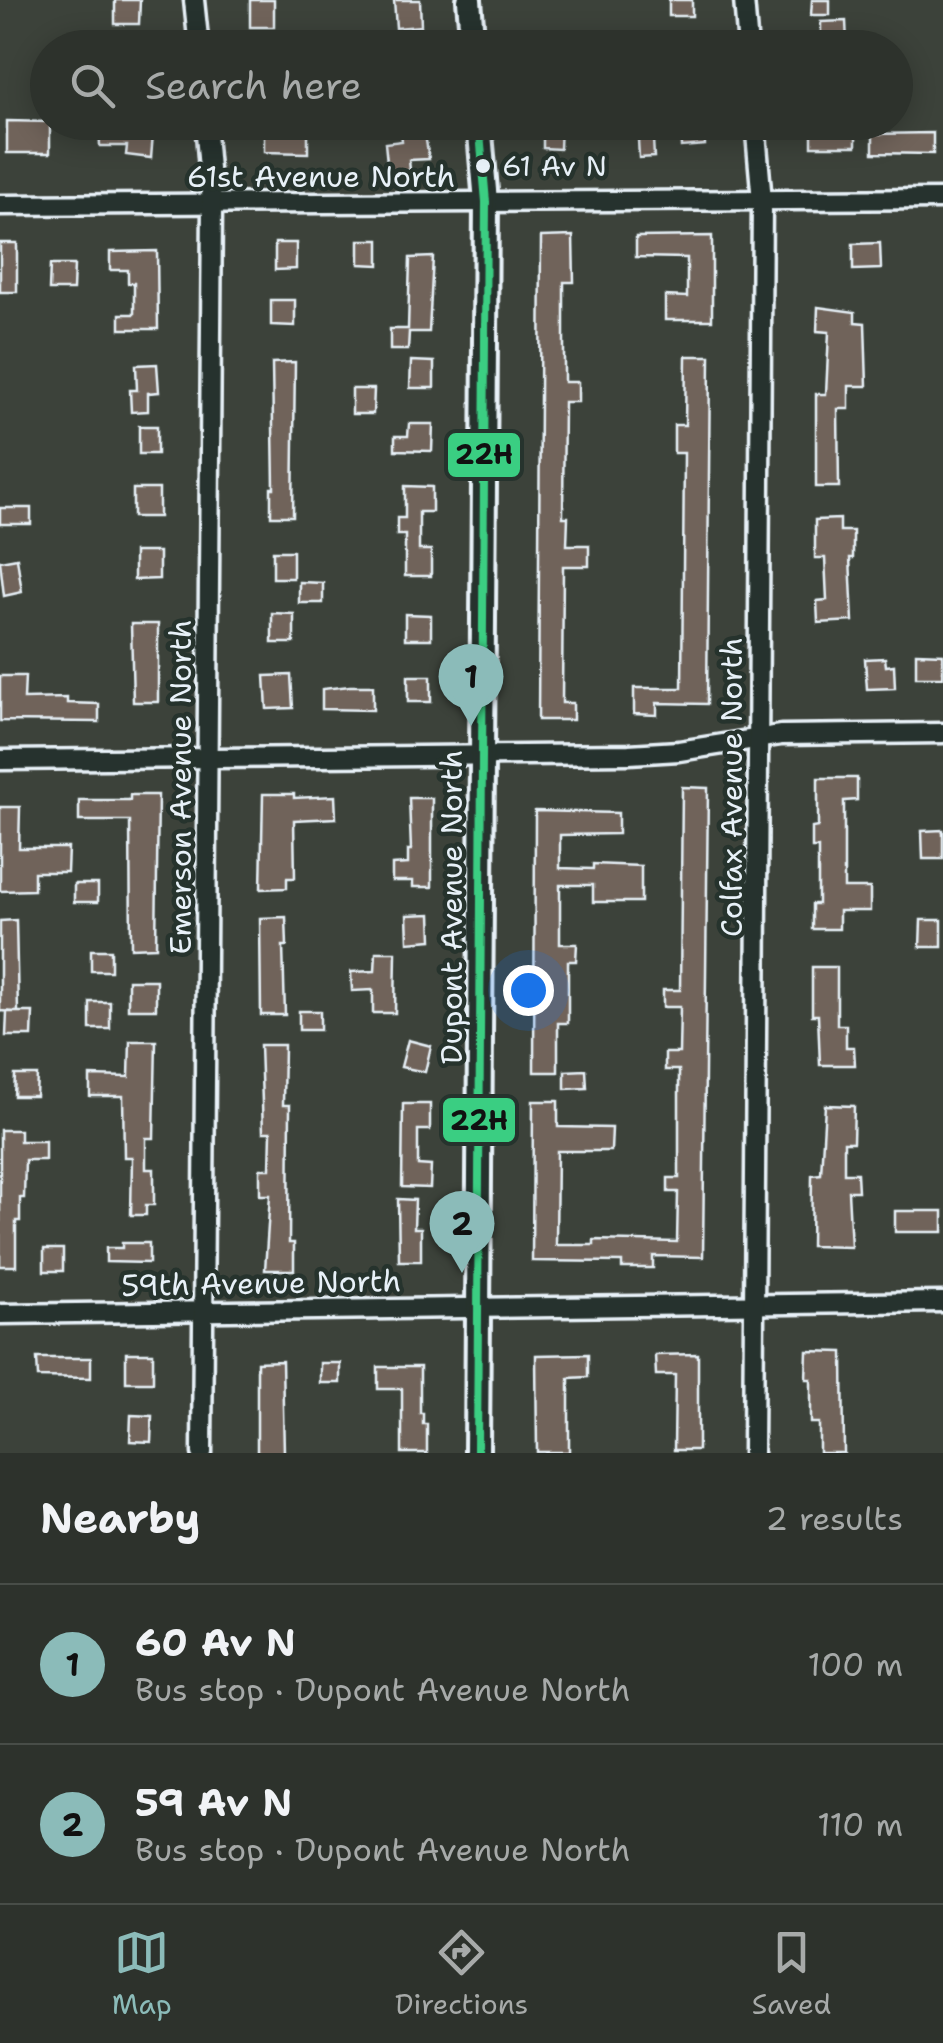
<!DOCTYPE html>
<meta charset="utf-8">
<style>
body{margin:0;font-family:"Shantell Sans",sans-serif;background:#393e38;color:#f1f3f6}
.you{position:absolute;left:528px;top:990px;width:35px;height:35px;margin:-25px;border:8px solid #fff;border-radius:50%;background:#1a73e8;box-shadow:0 0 0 15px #1a73e833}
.badge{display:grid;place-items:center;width:65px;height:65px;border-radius:50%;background:#8bbbb9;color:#111;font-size:32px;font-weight:700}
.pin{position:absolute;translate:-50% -82px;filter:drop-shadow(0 2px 5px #0008)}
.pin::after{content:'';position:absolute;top:52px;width:35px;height:30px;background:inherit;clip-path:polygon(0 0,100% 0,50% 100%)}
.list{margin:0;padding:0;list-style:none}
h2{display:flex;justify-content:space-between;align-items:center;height:130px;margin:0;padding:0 40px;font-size:42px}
h2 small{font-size:32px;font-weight:400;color:#a7aaa9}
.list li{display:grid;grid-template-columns:65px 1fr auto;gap:30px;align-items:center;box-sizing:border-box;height:160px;padding:0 40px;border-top:2px solid #484d48}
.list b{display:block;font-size:38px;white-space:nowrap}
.list p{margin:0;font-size:32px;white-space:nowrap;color:#a7aaa9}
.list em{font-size:32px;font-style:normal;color:#a7aaa9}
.icon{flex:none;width:55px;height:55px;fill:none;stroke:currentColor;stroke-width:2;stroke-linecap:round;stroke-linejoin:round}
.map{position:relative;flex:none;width:943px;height:1453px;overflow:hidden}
.search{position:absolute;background:#2d322c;box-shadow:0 5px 25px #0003;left:30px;right:30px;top:30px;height:110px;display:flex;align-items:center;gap:25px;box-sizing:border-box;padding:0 35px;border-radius:55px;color:#a7aaa9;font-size:38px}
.sheet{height:450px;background:#2d322c}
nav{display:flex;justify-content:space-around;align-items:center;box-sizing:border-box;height:140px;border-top:2px solid #484d48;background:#2d322c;font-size:28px;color:#a7aaa9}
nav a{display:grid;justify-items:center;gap:5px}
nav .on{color:#8bbbb9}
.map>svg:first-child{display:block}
.building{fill:#70645a;stroke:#e8f1f8;stroke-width:2.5}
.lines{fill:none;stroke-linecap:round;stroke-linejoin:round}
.minor-casing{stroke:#e8f1f8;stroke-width:25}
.tertiary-casing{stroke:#e8f1f8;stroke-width:30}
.minor{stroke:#26332d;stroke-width:18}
.tertiary{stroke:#26332d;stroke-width:22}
.bus-1-casing{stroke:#26332d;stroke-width:15}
.bus-1{stroke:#3ace82;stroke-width:8}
.bus-dot{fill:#e8f1f8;stroke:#26332d;stroke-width:4}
.labels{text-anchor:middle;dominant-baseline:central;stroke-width:9;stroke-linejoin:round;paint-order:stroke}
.bus-label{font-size:28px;fill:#e8f1f8;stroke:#26332d;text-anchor:start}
.street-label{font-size:30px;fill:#e8f1f8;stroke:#26332d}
.line-badge{stroke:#26332d;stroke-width:4}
.pale-badge-label{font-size:28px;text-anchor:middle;font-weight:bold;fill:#111}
</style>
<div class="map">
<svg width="943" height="1453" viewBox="0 0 943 1453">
<rect width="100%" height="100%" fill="#3c423a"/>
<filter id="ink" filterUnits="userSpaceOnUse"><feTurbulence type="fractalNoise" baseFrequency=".01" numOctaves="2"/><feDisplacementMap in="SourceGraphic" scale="20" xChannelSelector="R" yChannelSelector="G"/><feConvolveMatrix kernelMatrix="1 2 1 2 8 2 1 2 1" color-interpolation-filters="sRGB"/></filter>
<g filter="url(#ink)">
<!-- building -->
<g class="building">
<polygon points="115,0 140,0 139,24 115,24"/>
<rect x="250" y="0" width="24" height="27"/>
<polygon points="394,0 420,0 421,26 396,28"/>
<rect x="669" y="0" width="23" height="16"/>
<polygon points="812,0 830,0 830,15 811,15"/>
<polygon points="846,21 847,42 821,44 821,22"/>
<polygon points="7,121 50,122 50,153 7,153"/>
<polygon points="154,122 151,158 126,155 127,146 100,146 99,124"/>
<polygon points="264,122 308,122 308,153 264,152"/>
<polygon points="400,122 423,122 429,159 409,160 410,170 388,172 385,143 402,141"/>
<polygon points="680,122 704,122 705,145 681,147"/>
<polygon points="812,122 843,122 843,129 856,129 856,146 812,146"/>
<polygon points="543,123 561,123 560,149 543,148"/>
<polygon points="933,133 933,154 873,153 873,134"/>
<polygon points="638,139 653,139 654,157 639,158"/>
<polygon points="573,236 574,282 564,282 564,382 578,382 578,402 564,402 563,517 568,517 567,545 589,545 589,566 563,566 562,703 573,703 573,720 538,720 541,237"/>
<polygon points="712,236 712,320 665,320 665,296 687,297 687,258 636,257 636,237"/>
<polygon points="359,240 379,240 379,265 359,264"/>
<rect x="0" y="243" width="17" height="49"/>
<polygon points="275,243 296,243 296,269 275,270"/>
<polygon points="880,243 881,269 853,270 853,244"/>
<polygon points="157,251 158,329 120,329 120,314 134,314 134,283 128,283 128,270 110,270 110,252"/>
<polygon points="433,257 429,332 409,332 408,350 390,350 390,329 408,329 410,258"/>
<polygon points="50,265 74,265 73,290 49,290"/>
<polygon points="271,300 295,300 295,326 271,325"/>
<polygon points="818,307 855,312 855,322 865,323 867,386 849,386 849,409 838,409 839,487 816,487 816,394 826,394 829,332 817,331"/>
<polygon points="686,356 710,356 707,704 657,703 657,715 634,714 634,688 682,688 684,453 674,453 674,425 685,425"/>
<polygon points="411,361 434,362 434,388 410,388"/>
<polygon points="295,362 293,516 271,516 271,488 274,488 272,363"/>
<polygon points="157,364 159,392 148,393 148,411 131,412 130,390 137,390 136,365"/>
<polygon points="352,389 374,389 373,414 352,414"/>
<polygon points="409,424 433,424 432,451 395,450 395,436 408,436"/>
<rect x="139" y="426" width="18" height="28"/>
<polygon points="405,486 432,487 432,512 419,512 419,550 431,550 431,576 405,576 405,535 397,535 397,518 405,518"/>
<rect x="133" y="489" width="26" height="28"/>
<rect x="0" y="508" width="31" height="16"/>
<polygon points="840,519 840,531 853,531 853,558 850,558 853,621 818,623 817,601 827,600 825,558 815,558 815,520"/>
<rect x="273" y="551" width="20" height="27"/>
<polygon points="134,552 159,552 159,579 134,580"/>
<polygon points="17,558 22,592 4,596 0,561"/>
<polygon points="299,582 323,583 323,603 299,603"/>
<polygon points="272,613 294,614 294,643 272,643"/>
<polygon points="405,614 431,615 431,639 405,639"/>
<polygon points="131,624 158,624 158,702 133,702"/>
<polygon points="916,653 943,654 943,677 916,677"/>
<polygon points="885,658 886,666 894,665 895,688 867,689 865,659"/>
<polygon points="291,675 293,708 267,709 265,676"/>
<polygon points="0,676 25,676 24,699 67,698 67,703 99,704 99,722 0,721"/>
<rect x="408" y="676" width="23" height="26"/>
<polygon points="350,686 373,686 373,710 322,709 322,689"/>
<polygon points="818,778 857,778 857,800 844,801 844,888 870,888 870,911 839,911 839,929 812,929 812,904 818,904 818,848 812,848 812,828 818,827"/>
<polygon points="682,787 708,788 703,1257 653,1256 653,1268 622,1268 622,1262 532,1261 533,1101 558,1101 558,1127 612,1128 611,1151 557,1151 556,1245 594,1245 594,1240 677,1242 678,1192 668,1192 668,1178 679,1178 679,1070 665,1070 665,1053 679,1053 680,1007 663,1007 663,990 680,990"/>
<polygon points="263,794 294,794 294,798 335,796 336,818 294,820 295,878 287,878 287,888 261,889"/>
<polygon points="130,795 158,795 156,947 131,948 130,821 79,821 79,800 130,800"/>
<polygon points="409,798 432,798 432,887 413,887 413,881 392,881 392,865 408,864 408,850 411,850"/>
<polygon points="0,807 20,807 19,848 68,848 67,872 34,872 34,890 0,891"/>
<polygon points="535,811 618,813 618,834 560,835 560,868 593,869 593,864 641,866 641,902 593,902 593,885 560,885 560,944 577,944 576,961 568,961 568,1023 558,1023 558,1072 534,1072"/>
<polygon points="943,830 943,859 923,859 922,831"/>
<rect x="74" y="884" width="24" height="18"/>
<polygon points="431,914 432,940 408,942 407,915"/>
<polygon points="286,917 287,946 283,946 285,1015 261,1015 260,918"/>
<polygon points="16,920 18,1012 33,1012 32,1036 6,1036 7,1012 17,1012 0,1011 0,921"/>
<polygon points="921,920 942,920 942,947 920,947"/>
<rect x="91" y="950" width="20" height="21"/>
<polygon points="376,952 396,952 395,1013 373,1013 373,990 352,991 351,972 375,971"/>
<polygon points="812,967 837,967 837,1025 846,1025 846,1047 854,1047 855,1065 820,1065 818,1015 812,1015"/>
<rect x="128" y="980" width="28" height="29"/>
<rect x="90" y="1002" width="20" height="27"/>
<rect x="299" y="1011" width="21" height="19"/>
<polygon points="408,1040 431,1046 425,1072 401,1067"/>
<polygon points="130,1041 156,1041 154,1138 146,1138 146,1169 154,1169 154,1205 146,1205 146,1215 131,1215 132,1157 124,1157 123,1096 90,1096 90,1076 129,1077"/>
<polygon points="260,1045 284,1045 283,1105 290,1105 289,1243 294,1243 294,1270 265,1270 270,1195 260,1195 260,1169 270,1169 271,1132 263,1132"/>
<polygon points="586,1070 587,1088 565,1089 565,1071"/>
<polygon points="15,1075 37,1075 36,1096 14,1096"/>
<polygon points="403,1104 430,1104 430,1130 418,1130 418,1165 431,1166 430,1188 402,1187"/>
<polygon points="825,1105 854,1106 853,1142 844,1142 844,1173 857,1173 858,1191 848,1191 851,1247 811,1246 812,1175 821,1174"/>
<polygon points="0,1130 20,1130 20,1141 45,1141 45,1160 25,1160 24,1198 20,1198 20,1221 16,1221 16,1266 0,1266"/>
<polygon points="398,1199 415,1200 414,1228 421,1228 421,1261 399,1261"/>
<rect x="895" y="1211" width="48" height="21"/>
<polygon points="122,1243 149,1243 149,1263 106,1262 106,1248 122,1248"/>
<rect x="44" y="1249" width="19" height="22"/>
<polygon points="807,1351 843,1352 844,1453 819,1453 819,1423 811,1423 811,1379 806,1379"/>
<rect x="126" y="1353" width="27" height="29"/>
<polygon points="588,1354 588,1377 569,1378 569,1452 537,1452 536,1355"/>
<polygon points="698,1354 698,1450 674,1450 675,1375 656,1375 655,1355"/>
<polygon points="37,1358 91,1358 91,1378 38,1377"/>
<polygon points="282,1361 284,1453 257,1453 257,1362"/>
<rect x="320" y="1363" width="20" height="20"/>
<polygon points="378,1367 420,1367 420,1413 423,1413 423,1424 427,1424 427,1453 402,1453 402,1389 378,1389"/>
<polygon points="131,1415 152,1416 151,1442 130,1441"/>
</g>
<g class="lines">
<defs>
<g id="minor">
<polyline points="194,0 199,48"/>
<polyline points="744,0 748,48"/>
<polyline points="0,205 943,199"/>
<polyline points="0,760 629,754 679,751 781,735 943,733"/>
<polyline points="0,1314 943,1302"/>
<polyline points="202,1453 212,204 205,122"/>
<polyline points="753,1453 762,201 755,122"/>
</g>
<g id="tertiary">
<polyline points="469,0 473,48"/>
<polyline points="477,1453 486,202 479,122"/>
</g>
</defs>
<!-- minor casing -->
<use href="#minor" class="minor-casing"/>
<!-- tertiary casing -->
<use href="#tertiary" class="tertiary-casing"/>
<!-- minor -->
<use href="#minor" class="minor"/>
<!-- tertiary -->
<use href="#tertiary" class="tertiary"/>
<defs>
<polyline id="bus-1" points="477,1453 486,202 479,122"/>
</defs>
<!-- bus-1 casing -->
<use href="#bus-1" class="bus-1-casing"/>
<!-- bus-1 -->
<use href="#bus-1" class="bus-1"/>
</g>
</g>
<!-- markers -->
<circle class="bus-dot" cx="483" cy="166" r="9"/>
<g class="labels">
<!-- bus labels -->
<g class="bus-label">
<text x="502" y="166">61 Av N</text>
</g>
<!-- street labels -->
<g class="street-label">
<text x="321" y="176">61st Avenue North</text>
<text transform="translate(180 787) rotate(-90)">Emerson Avenue North</text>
<text transform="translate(731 787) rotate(-90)">Colfax Avenue North</text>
<text transform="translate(451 907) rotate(-90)">Dupont Avenue North</text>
<text transform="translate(261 1283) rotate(-1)">59th Avenue North</text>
</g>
</g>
<g class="line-badge">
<rect x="446" y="431" width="76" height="48" rx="10" fill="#3ace82"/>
<rect x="441" y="1096" width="76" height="48" rx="10" fill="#3ace82"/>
</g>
<g class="pale-badge-label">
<text x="484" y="464">22H</text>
<text x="479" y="1130">22H</text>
</g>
</svg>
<div class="you"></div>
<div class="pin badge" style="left:471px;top:726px">1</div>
<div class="pin badge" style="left:462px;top:1273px">2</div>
<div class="search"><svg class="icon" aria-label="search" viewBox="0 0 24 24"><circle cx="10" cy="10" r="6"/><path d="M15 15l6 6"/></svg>Search here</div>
</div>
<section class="sheet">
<h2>Nearby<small>2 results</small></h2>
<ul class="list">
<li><span class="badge">1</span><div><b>60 Av N</b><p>Bus stop · Dupont Avenue North</p></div><em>100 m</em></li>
<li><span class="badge">2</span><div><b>59 Av N</b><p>Bus stop · Dupont Avenue North</p></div><em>110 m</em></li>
</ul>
</section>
<nav>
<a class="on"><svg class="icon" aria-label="map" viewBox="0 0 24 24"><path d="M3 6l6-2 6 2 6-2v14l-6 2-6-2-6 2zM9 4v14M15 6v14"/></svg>Map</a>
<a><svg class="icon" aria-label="directions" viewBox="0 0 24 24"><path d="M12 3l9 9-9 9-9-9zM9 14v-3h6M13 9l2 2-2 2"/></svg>Directions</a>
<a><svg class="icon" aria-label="saved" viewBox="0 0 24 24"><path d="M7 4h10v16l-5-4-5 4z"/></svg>Saved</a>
</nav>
